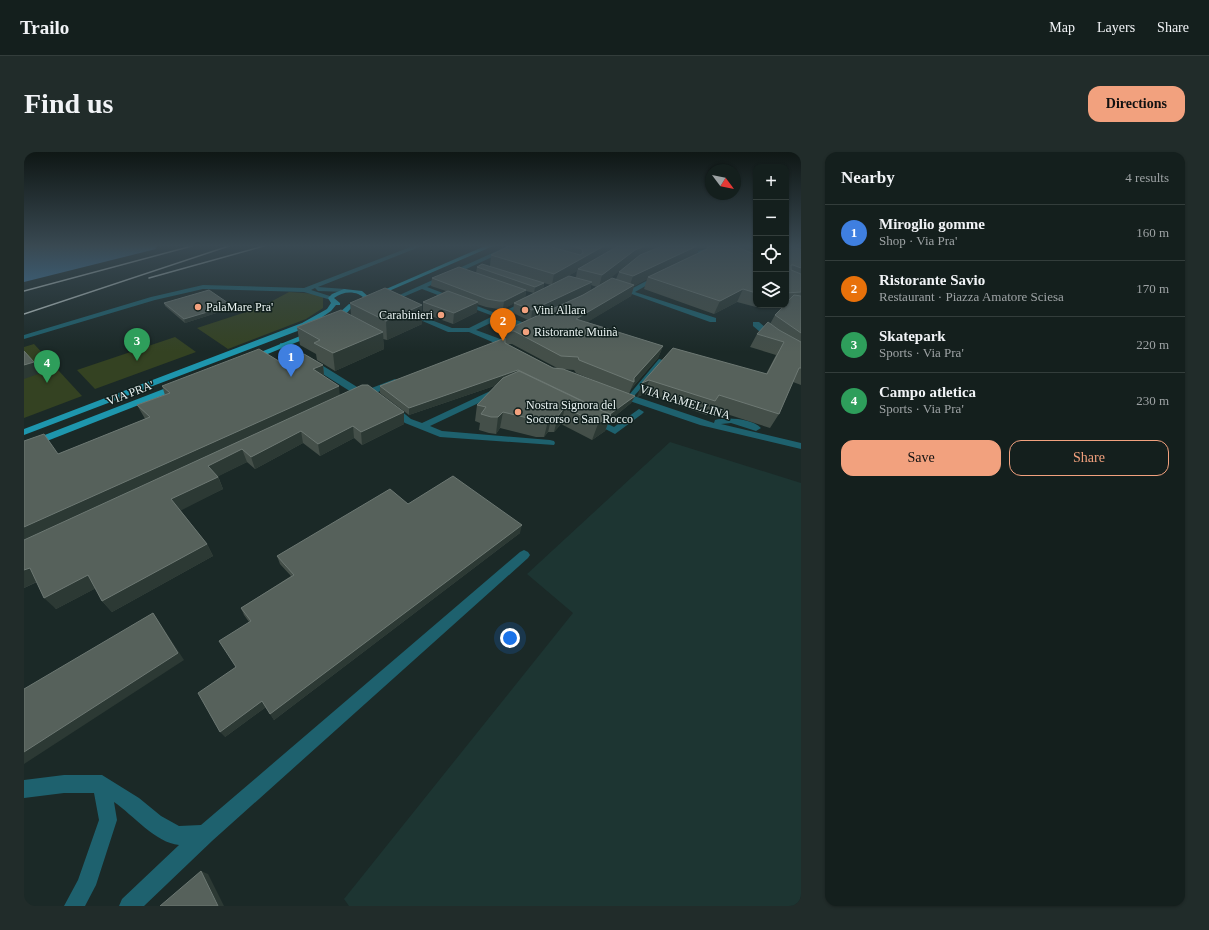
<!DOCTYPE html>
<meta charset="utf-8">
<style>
body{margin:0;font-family:"Times New Roman",serif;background:#212c2a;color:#f1f3f6}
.controls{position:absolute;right:12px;top:12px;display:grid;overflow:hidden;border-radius:8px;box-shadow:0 1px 3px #0004}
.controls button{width:36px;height:36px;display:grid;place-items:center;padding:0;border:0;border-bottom:1px solid #333d3b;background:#141f1d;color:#f1f3f6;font:20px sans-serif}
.compass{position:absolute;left:681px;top:12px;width:36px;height:36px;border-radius:50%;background:#141f1d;box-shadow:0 1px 3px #0004;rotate:122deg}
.you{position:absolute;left:486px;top:486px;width:14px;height:14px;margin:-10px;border:3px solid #fff;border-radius:50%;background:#1a73e8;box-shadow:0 0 0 6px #1a73e833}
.badge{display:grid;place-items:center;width:26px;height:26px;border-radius:50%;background:#f2a17e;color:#fff;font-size:13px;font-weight:700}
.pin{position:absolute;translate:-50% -33px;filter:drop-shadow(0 1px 2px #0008)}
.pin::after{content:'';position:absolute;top:21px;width:14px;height:12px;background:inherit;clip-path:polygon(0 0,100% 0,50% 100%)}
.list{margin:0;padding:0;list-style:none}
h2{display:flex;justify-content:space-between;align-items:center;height:52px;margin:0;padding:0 16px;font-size:17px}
h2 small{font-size:13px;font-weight:400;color:#9da2a4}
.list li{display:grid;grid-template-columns:26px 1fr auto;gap:12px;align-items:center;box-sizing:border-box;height:56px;padding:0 16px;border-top:1px solid #333d3b}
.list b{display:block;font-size:15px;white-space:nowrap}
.list p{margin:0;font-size:13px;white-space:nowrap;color:#9da2a4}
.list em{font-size:13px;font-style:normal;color:#9da2a4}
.actions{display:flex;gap:8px;padding:12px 16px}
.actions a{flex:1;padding:9px 0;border:1px solid #f2a17e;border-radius:12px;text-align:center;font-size:14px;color:#f2a17e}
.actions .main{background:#f2a17e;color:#111}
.icon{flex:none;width:22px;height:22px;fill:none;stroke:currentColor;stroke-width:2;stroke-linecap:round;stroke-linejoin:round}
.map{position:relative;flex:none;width:777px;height:754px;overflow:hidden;border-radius:12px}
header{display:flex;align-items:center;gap:24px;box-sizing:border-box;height:56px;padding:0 20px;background:#141f1d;border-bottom:1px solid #333d3b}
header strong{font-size:19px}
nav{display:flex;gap:22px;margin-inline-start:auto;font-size:14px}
.intro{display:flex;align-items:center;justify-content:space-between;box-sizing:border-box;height:96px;padding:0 24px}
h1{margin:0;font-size:28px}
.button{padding:10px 18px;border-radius:12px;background:#f2a17e;color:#111;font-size:14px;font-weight:700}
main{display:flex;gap:24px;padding:0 24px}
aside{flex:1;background:#141f1d;border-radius:12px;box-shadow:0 1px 3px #0004}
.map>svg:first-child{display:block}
.built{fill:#1d3532}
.green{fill:#344222}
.water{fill:#407ba7}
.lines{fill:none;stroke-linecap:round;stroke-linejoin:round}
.minor{fill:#1e616e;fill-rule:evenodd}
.major{fill:#1e96ad;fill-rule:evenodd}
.rail{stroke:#bac5c3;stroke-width:1.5}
.wall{fill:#444f49;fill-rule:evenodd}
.shaded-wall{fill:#2c3934}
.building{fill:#56615b;stroke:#6d7873}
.poi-dot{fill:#f2a17e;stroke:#11201e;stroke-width:1.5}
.labels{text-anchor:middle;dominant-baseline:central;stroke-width:3;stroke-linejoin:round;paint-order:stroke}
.far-poi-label{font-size:12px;fill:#ebf4f3;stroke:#11201e;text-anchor:start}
.far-street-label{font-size:12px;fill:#ebf4f3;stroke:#11201e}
</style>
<header>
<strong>Trailo</strong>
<nav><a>Map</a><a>Layers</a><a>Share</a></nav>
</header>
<div class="intro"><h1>Find us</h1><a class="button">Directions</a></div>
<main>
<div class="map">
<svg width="777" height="754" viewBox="0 0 777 754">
<rect width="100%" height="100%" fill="#1b2927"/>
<!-- built -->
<polygon class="built" points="646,290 777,331 777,748 775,754 325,754 320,747 549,461 503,422"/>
<!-- green -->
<g class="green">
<polygon points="265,140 293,142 299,145 299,156 282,167 204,197 173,176 237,155"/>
<polygon points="151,185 172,200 71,237 53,218"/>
<polygon points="10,192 58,244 0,266 0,195"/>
</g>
<!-- water -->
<polygon class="water" points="0,94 135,94 131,95 132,97 0,130"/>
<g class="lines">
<!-- minor -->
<g class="minor">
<polygon points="389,94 398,94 294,135 321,137 324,139 323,140 294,139 291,136 287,138 309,145 309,147 307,148 280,140 179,137 131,148 0,187 0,183 127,145 179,133 280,136"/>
<polygon points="484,94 492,94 403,135 474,162 502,149 506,149 506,151 481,164 506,173 506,177 501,180 495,180 494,178 497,175 475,167 452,178 479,188 479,192 473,192 445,180 424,180 380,161 380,159 384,159 428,176 445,176 469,164 398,137 365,151 360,150"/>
<polygon points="693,94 695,97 679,101 678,107 666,112 663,110 673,105 674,99"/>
<polygon points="634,123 639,124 611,140 692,166 692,170 686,170 591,136 594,134 605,138"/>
<polygon points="729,170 735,170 754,186 777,201 777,206 748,190 729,174"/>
<polygon points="256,191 262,191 338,238 345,237 371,227 375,230 350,242 332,243 256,195"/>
<path d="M635,207L642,209L610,244L690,271L691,268C703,265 727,266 737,276L732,279L707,271L697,272L777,291V297L676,273L591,244V240L605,243Z"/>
<polygon points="477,234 481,237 480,239 406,274 418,279 526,288 530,289 531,291 530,293 416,285 381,271 363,256 368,253 371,254 387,267 398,271"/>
<polygon points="615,257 620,260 618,262 591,282 564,268 566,266 572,266 590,275"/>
<path d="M500,398L504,400L506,403L504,406L188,689L120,754H95L98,747L155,693C132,691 109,663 90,650L93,668L72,733L61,754H40L54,728L75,668L70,641H40L0,646V628L40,623H78L115,646L137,664L155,674L177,673L496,400Z"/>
</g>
<!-- major -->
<g class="major">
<polygon points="461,94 469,94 351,145 346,144"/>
<path d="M320,137L338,139L346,146L341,147C333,138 319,139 310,146L316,151V153H312L307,159L284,175L0,283V277L278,171L303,157L307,151L304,146L308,142Z"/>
<polygon points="325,152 330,153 312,173 306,173 306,169"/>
<polygon points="286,180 293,182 229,208 222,206"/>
<polygon points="155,231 159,234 158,236 0,298 0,291"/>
</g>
<!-- rail -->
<g class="rail">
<polyline points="125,126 240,94"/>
<polyline points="0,139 168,94"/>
<polyline points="0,162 205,94"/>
</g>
</g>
<!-- wall -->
<g class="wall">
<path d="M485,94H732V153H762V94H777V233L769,230L755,262L746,276L687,257L683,263L620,242L613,245L649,196L742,222L752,203L726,195L733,182L746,172L751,163L760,153L732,155L713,150L690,162L620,137L623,127L610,134L607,144L563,170L639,194L634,206L607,237L605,242L611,244L607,251L585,269L581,279L568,288L537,272L530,280H524L520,285H512L476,276L472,282L465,281L455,278L456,271L451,269L453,253L473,233L385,263L356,241V234L481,188L482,178L504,168L489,161L490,151L479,157H474L462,155L453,152V160L429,172L399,161V150L422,139L407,134L408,126L452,121L453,115L466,114L467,103ZM683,95L682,98L672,102L674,97ZM607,110L595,120L592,127L583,128ZM553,119L552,125L538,127ZM520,131L527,133L519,137ZM567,133L573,135L566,139ZM502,139L510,141L501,146ZM483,192H488L533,216H529ZM537,217L550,218L552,221L574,230Z"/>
<polygon points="140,151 208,156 161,171 141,154"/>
<polygon points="326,151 398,172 363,188 359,187 360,197 311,219 293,208 292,202 276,193 273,175 327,163"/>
<polygon points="258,211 299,213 300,224 316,243 380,260 380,272 338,293 330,286 296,304 279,291 231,317 223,310 194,324 199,337 156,358 183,392 189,404 88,460 78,449 72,436 32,457 13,430 0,436 0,289 34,302 121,267 120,265 113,253 141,243 138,234"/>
<polygon points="384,352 496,381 250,568 242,555 201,585 212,515 225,470 220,463 217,456 267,424 256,412 253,404"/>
</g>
<!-- shaded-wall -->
<g class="shaded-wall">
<polygon points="580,94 597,94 554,117 553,119 528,133 530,122"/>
<polygon points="621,94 642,94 607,110 575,135 578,123 611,98"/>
<polygon points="673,94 684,94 683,95 674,97 672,104 624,125 623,127 610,134 607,144 549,179 552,167 605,136 609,124"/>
<polygon points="568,130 566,139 507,169 508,158"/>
<polygon points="520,131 519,137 510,141 511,135"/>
<polygon points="719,137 713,150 690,162 696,149"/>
<polygon points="502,138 501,146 479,157 480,149"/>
<polygon points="454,150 453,160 429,172 430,161"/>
<polygon points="207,153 208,156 161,171 160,167"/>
<polygon points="398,153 398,172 363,188 362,169"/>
<polygon points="359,180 360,197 311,219 309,201"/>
<polygon points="639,194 634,206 607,237 610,230 610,226"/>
<polygon points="10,210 17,221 0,227 0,213"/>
<polygon points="299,213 300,224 289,217"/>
<polygon points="494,218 493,226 385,263 385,256"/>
<polygon points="625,228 620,242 613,245 618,231"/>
<polygon points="315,234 316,246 0,392 0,375"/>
<polygon points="611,244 607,251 585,269 581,279 568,288 574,272"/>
<polygon points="541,255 537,272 530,280 534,264"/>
<polygon points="380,260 380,272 338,293 337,280"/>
<polygon points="479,260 476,276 472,282 474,265"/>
<polygon points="528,264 524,280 520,285 524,269"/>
<polygon points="329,274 330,286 296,304 294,292"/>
<polygon points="277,279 279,291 231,317 227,305"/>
<polygon points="218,297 223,310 189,327 184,314"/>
<polygon points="194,325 199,337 154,360 147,347"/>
<polygon points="498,373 496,381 250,568 246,562"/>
<polygon points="183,392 189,404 88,460 78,449"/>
<polygon points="6,416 18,427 0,436 0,418"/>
<polygon points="64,423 74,435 32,457 20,446"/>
<polygon points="129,461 134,468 160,508 0,612 0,600"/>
<polygon points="238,549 242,555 201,585 196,580"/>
<polygon points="177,719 184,722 200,754 194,754"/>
</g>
<!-- building -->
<g class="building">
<polygon points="485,94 524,94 556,103 559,101 558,97 547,94 580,94 530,122 467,103"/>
<polygon points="594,94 621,94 611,98 578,123 554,117"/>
<polygon points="638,94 673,94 609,124 595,120 616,103"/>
<polygon points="684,94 711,94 732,103 732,141 719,137 696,149 624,125 683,97"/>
<polygon points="726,94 732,94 732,97"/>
<polygon points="762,94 767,94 768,95 777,97 777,116 769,113 767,113 767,118 777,122 777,140 762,141"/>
<polygon points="458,112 520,131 511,135 453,115"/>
<polygon points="435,115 502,138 480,149 475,149 463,147 408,126"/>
<polygon points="545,124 568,130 508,158 490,151"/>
<polygon points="588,126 610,133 552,167 639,194 610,226 610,230 555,208 554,205 537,204 490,179 482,179 482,178 559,143"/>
<polygon points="361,136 398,153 362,169 326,151"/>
<polygon points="185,138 207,153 160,167 140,151"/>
<polygon points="424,139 454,150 430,161 399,150"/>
<polygon points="770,143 777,144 777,181 751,163 761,153 762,153 762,151"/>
<polygon points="317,158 359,180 309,201 290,191 296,188 273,175"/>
<polygon points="744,170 755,178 777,190 777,216 775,216 755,262 695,243 691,249 625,228 618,231 649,196 743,222 760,190 733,182"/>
<polygon points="481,186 481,191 529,216 539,217 611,244 586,262 494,218 385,256 356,234"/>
<polygon points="235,197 258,211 280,202 299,213 289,217 315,234 0,375 0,289 20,282 34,302 126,265 113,253 146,241 138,234"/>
<polygon points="0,199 10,210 0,213"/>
<polygon points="495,219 587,263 574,272 541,255 534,264 528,264 524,269 516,269 479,260 474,265 467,265 457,262 462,255 453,253 479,226"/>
<polygon points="338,233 344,233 380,260 337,280 329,274 294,292 277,279 227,305 218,297 184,314 194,325 147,347 183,392 78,449 64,423 20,446 6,416 0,418 0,388"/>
<polygon points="429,324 498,373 246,562 238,549 196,580 174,541 212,515 195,489 227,469 217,456 270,423 253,404 366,337 384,352"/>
<polygon points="129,461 154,501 0,600 0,537"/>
<polygon points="177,719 194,754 136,754"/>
</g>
<!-- sky -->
<linearGradient id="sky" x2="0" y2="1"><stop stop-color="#0f1715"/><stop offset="0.47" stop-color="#394952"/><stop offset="1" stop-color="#394952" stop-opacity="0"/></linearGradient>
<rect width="777" height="200" fill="url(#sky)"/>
<!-- markers -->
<g class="poi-dot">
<circle cx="174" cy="155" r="4"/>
<circle cx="501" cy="158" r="4"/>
<circle cx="417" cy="163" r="4"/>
<circle cx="502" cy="180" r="4"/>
<circle cx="494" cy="260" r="4"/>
</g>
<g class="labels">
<!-- far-poi labels -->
<g class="far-poi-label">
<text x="182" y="155">PalaMare Pra'</text>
<text x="509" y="158">Vini Allara</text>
<text x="409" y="163" text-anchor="end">Carabinieri</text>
<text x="510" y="180">Ristorante Muinà</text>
<text x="502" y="253">Nostra Signora del<tspan x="502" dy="14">Soccorso e San Rocco</tspan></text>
</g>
<!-- far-street labels -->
<g class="far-street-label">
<text transform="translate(106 241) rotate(-21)">VIA PRA'</text>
<text transform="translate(661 250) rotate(17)">VIA RAMELLINA</text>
</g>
</g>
</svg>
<div class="controls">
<button>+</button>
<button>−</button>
<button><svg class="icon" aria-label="locate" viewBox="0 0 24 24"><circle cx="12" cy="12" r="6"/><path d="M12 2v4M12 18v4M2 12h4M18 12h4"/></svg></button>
<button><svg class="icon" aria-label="layers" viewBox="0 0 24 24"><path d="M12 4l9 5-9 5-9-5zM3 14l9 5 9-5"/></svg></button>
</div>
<svg class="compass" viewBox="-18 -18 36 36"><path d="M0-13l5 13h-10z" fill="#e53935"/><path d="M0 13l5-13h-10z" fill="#9da2a4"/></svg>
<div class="you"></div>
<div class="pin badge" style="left:267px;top:225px;background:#3f7fe0">1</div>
<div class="pin badge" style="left:479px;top:189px;background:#e8710a">2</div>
<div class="pin badge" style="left:113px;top:209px;background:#2e9e5b">3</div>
<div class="pin badge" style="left:23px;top:231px;background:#2e9e5b">4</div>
</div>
<aside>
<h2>Nearby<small>4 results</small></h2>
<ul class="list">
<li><span class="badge" style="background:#3f7fe0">1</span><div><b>Miroglio gomme</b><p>Shop · Via Pra'</p></div><em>160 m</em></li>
<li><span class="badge" style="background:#e8710a">2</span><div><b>Ristorante Savio</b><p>Restaurant · Piazza Amatore Sciesa</p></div><em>170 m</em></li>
<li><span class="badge" style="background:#2e9e5b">3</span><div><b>Skatepark</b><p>Sports · Via Pra'</p></div><em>220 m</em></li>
<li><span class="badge" style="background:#2e9e5b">4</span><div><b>Campo atletica</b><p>Sports · Via Pra'</p></div><em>230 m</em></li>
</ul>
<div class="actions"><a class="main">Save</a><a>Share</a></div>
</aside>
</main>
